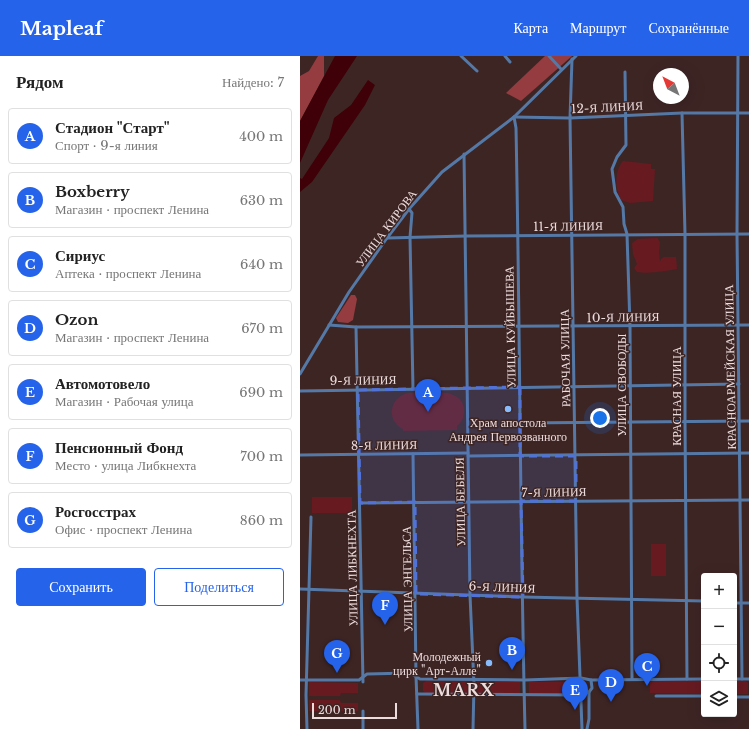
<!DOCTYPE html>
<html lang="ru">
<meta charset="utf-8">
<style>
body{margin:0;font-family:"Libre Baskerville",serif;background:#f2f2f2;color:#222}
.controls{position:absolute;right:12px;bottom:12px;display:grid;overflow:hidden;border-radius:4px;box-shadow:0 4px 16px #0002}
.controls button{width:36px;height:36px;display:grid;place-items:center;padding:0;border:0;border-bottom:1px solid #e0e0e0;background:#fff;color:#222;font:20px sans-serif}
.compass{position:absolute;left:353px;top:12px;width:36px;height:36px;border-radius:50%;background:#fff;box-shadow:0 4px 16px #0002;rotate:318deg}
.scale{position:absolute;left:12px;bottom:10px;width:85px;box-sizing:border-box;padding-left:4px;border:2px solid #eddcdc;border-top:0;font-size:11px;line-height:14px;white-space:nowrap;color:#eddcdc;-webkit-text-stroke:3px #3d2524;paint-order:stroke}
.you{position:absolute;left:300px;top:362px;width:14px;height:14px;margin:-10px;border:3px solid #fff;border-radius:50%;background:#1a73e8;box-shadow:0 0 0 6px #1a73e833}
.badge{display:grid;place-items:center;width:26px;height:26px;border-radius:50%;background:#2563eb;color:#fff;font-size:13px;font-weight:700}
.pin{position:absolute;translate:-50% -33px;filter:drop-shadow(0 1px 2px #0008)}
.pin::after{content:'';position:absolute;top:21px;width:14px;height:12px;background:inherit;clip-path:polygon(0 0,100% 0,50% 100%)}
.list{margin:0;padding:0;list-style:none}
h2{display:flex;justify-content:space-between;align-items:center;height:52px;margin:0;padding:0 16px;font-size:17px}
h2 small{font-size:13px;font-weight:400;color:#767676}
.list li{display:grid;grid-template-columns:26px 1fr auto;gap:12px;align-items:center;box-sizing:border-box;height:56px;margin:0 8px 8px;padding:0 8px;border:1px solid #e0e0e0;border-radius:4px}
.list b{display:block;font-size:15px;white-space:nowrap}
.list p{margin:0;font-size:13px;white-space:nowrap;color:#767676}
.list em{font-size:13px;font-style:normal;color:#767676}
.actions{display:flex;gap:8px;padding:12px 16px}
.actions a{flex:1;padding:9px 0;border:1px solid #2563eb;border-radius:4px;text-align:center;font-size:14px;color:#2563eb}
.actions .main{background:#2563eb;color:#fff}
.icon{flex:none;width:22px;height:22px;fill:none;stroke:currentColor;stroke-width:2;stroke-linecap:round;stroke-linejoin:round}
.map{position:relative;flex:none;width:449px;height:673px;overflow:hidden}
header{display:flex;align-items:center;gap:24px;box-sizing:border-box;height:56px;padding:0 20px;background:#2563eb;color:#fff}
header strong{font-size:19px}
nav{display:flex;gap:22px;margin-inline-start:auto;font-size:14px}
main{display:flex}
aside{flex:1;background:#fff}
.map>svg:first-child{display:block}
.green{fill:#671b21}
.forest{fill:#943c3f}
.water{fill:#3f0007}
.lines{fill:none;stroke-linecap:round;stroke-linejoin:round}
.minor{stroke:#5579a6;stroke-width:3}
.marked{fill:#5172d9;fill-opacity:0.2;stroke:#5172d9;stroke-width:3;stroke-dasharray:8 5;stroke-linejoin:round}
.poi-dot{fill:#87bbfc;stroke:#3d2524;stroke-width:1.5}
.labels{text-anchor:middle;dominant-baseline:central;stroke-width:3;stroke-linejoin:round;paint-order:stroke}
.street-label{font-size:12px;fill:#eddcdc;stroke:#3d2524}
.poi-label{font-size:12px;fill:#eddcdc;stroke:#3d2524}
.district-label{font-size:16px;font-weight:bold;letter-spacing:1px;fill:#eddcdc;stroke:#3d2524}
</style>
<header>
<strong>Mapleaf</strong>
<nav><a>Карта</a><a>Маршрут</a><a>Сохранённые</a></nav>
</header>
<main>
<aside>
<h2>Рядом<small>Найдено: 7</small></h2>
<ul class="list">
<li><span class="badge">A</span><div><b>Стадион &quot;Старт&quot;</b><p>Спорт · 9-я линия</p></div><em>400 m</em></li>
<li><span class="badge">B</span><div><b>Boxberry</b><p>Магазин · проспект Ленина</p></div><em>630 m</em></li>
<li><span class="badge">C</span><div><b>Сириус</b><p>Аптека · проспект Ленина</p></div><em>640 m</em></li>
<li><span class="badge">D</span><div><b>Ozon</b><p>Магазин · проспект Ленина</p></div><em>670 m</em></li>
<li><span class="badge">E</span><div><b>Автомотовело</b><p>Магазин · Рабочая улица</p></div><em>690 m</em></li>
<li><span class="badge">F</span><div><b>Пенсионный Фонд</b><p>Место · улица Либкнехта</p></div><em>700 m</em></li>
<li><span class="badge">G</span><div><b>Росгосстрах</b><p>Офис · проспект Ленина</p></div><em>860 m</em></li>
</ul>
<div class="actions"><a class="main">Сохранить</a><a>Поделиться</a></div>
</aside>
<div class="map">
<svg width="449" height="673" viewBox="0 0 449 673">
<rect width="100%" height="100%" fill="#3d2524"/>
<!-- green -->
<g class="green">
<path d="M323,105L351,108V113H355L353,145L330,147L321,144C315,132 314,116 323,105Z"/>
<path d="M357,182L360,186L359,197L360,206L361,203L364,201H376L377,213C364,215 351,218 337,216L334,212L337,208L333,198L332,187L338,183Z"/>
<path d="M109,337C125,337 162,330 164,353C165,360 162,366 157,370V374L103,375V373C85,364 90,340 109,337Z"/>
<rect x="12" y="441" width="40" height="16"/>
<rect x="351" y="488" width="15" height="32"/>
<polygon points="350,624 404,625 404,638 350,637"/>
<polygon points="126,625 167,625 170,627 169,635 167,637 125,637 123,635 123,627"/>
<polygon points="178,625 220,625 220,637 178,637 176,636 176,627"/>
<polygon points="434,625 446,625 448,627 448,638 434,638"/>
<polygon points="9,626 58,627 58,637 41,637 40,640 9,640"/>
<rect x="229" y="626" width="49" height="12"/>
<polygon points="9,644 40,644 41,647 58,647 58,655 9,655"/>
</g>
<!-- forest -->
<g class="forest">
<polygon points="18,0 24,0 24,20 0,65 0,20 9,15"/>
<polygon points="245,0 272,0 221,45 206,37"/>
<polygon points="51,239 55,239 57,243 53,264 48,267 38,266 36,262"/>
</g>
<!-- water -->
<g class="water">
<polygon points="35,0 57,0 28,44 0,107 0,65"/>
<polygon points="68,24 75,29 65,49 12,126 0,136 0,122 2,123 29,82 34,62 51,49"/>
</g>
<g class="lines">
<!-- minor -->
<g class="minor">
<polyline points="161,0 177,15"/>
<polyline points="205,0 210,6"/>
<polyline points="249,0 261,13"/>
<polyline points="438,0 437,178 442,623"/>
<polyline points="272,3 270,62 277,542 282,673"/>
<polyline points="325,16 326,89 317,101 312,113 315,136 323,151 324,168 327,178 330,270 332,623"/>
<polyline points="382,57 385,178 385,365 387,623"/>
<path d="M214,61L216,72C220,272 220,473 225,673"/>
<polyline points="214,61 270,62 382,57 449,57"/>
<polyline points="164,98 170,539 174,629 173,673"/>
<polyline points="109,153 112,157 110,181 113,333"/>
<polyline points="87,182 166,180 449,178"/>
<polyline points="29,269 56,271 449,269"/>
<polyline points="56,271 63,626"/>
<polyline points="0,318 49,236 87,182 109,153 142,116 214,61 276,0"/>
<polyline points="0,335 439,328"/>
<polyline points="220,367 449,365"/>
<polyline points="113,398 116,620 118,673"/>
<polyline points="0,399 168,397"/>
<polyline points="168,400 449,397"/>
<polyline points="60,447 449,444"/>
<polyline points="0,533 223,541 404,545"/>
<polyline points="434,547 449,547"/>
<polyline points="434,623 449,623"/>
<polyline points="0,624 59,624 67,618 110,617 120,623 225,624 281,622 291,624 404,623"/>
<polyline points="117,638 281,639 289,636 292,632 291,624"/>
<polyline points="356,640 404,640"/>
<polyline points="434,641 449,641"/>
<polyline points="63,655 63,673"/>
<polyline points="7,673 6,639 11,461"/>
<polyline points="287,673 289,663 289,636"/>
</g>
</g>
<!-- marked area -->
<path class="marked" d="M220,331V400H276V445H221L223,541L116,538L115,446L60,447L58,334Z"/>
<!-- markers -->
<g class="poi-dot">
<circle cx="208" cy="353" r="4"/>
<circle cx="189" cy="607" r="4"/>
</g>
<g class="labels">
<!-- street labels -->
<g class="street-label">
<text transform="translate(307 51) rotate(-3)">12-Я ЛИНИЯ</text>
<text transform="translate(268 170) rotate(-1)">11-Я ЛИНИЯ</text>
<text transform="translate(86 172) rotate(-53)">УЛИЦА КИРОВА</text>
<text transform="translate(323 261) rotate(-1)">10-Я ЛИНИЯ</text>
<text transform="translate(210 271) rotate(-91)">УЛИЦА КУЙБЫШЕВА</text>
<text transform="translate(265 302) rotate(-91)">РАБОЧАЯ УЛИЦА</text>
<text transform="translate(430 311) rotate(-91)">КРАСНОАРМЕЙСКАЯ УЛИЦА</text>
<text transform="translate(63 324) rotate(-1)">9-Я ЛИНИЯ</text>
<text transform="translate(321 329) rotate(-90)">УЛИЦА СВОБОДЫ</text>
<text transform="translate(376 340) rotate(-90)">КРАСНАЯ УЛИЦА</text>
<text transform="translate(84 389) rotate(-1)">8-Я ЛИНИЯ</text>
<text transform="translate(254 436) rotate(-1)">7-Я ЛИНИЯ</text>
<text transform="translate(160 446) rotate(-91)">УЛИЦА БЕБЕЛЯ</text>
<text transform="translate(52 512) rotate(-91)">УЛИЦА ЛИБКНЕХТА</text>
<text transform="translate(107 523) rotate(-91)">УЛИЦА ЭНГЕЛЬСА</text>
<text transform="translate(202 531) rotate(2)">6-Я ЛИНИЯ</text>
</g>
<!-- poi labels -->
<g class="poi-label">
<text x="208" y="366">Храм апостола<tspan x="208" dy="14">Андрея Первозванного</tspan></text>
<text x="181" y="600" text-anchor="end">Молодежный<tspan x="181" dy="14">цирк "Арт-Алле"</tspan></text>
</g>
<!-- district labels -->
<g class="district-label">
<text x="164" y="634">MARX</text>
</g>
</g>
</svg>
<div class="controls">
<button>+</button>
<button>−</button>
<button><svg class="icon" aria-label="locate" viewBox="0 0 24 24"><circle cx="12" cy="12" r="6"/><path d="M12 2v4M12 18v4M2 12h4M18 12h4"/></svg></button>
<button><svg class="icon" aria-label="layers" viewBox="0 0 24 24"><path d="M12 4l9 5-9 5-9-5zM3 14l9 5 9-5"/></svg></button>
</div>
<svg class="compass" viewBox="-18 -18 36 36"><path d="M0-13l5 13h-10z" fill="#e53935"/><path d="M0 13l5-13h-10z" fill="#767676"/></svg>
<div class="scale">200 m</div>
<div class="you"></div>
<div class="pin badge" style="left:128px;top:356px">A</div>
<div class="pin badge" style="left:212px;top:614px">B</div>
<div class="pin badge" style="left:347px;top:630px">C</div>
<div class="pin badge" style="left:311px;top:646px">D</div>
<div class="pin badge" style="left:275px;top:654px">E</div>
<div class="pin badge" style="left:85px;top:569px">F</div>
<div class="pin badge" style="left:37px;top:617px">G</div>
</div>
</main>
